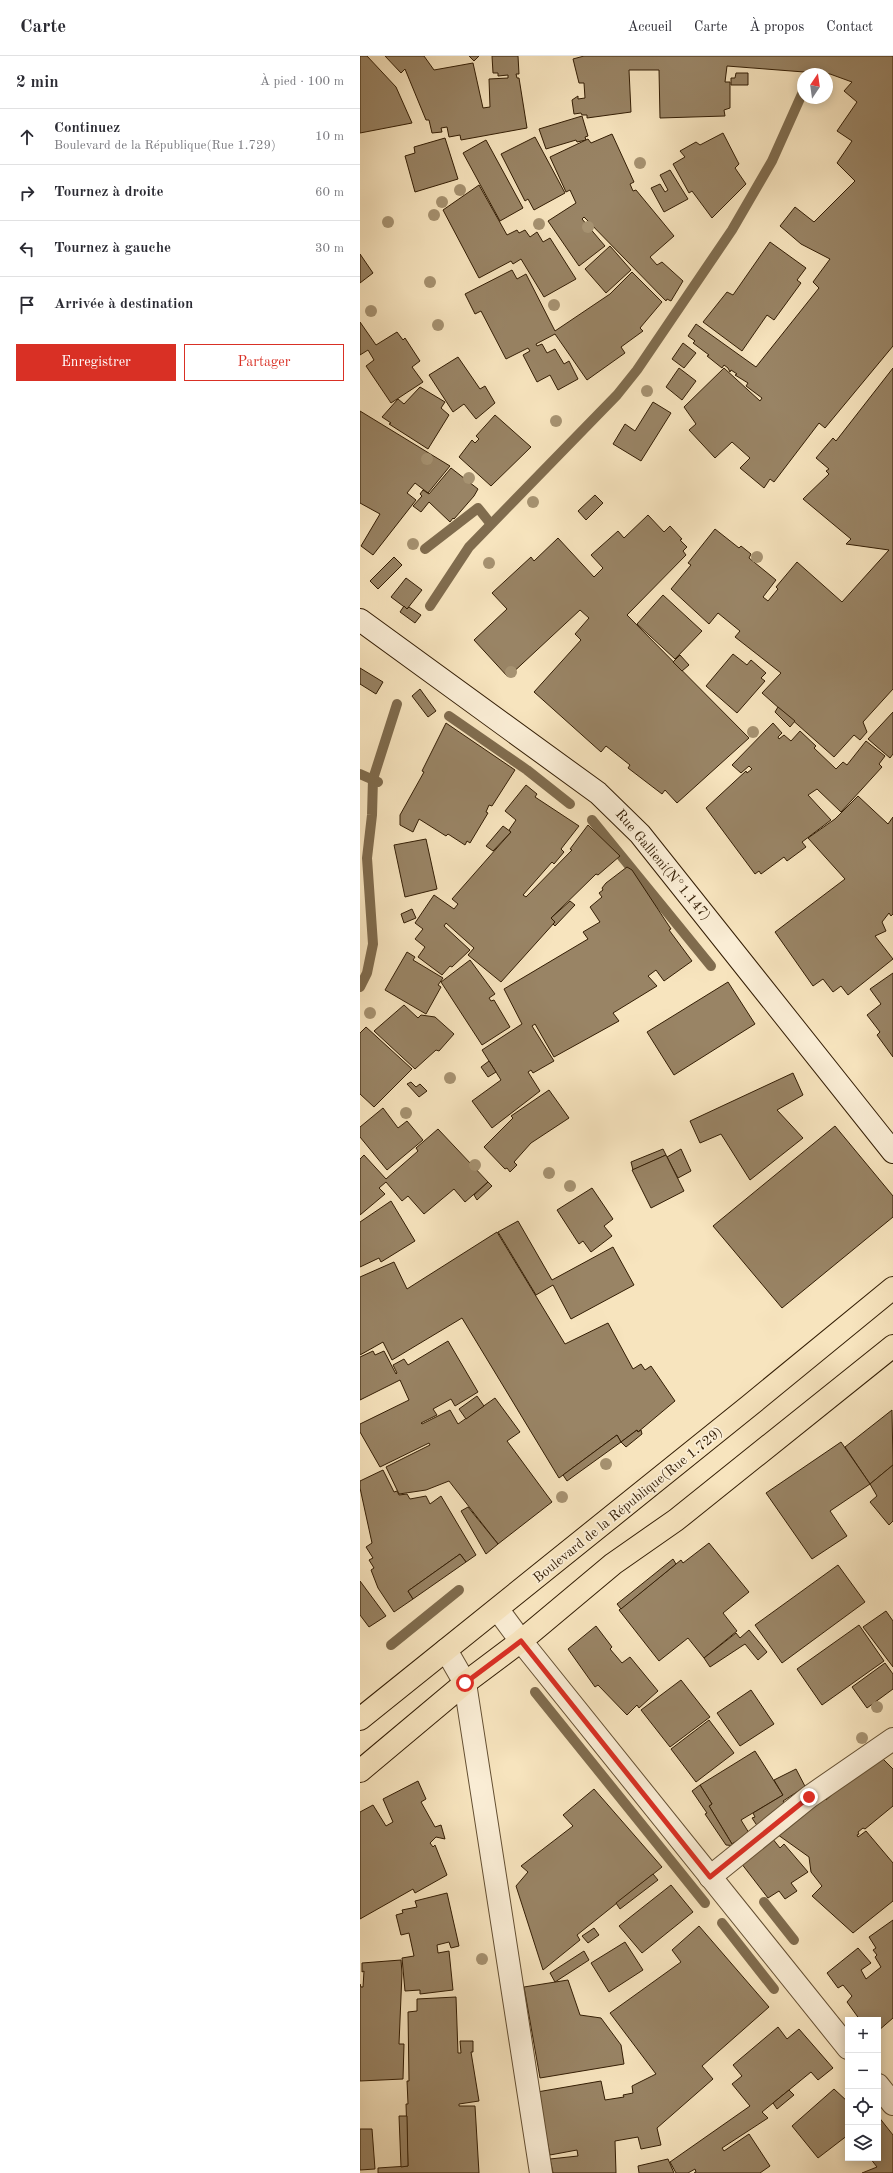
<!DOCTYPE html>
<html lang="fr">
<meta charset="utf-8">
<style>
body{margin:0;font-family:"Old Standard TT",serif;background:#f2f2f3;color:#2b2b33}
.controls{position:absolute;right:12px;bottom:12px;display:grid;overflow:hidden;border-radius:0px;box-shadow:0 2px 10px #0003}
.controls button{width:36px;height:36px;display:grid;place-items:center;padding:0;border:0;border-bottom:1px solid #e1e1e2;background:#fff;color:#2b2b33;font:20px sans-serif}
.compass{position:absolute;left:437px;top:12px;width:36px;height:36px;border-radius:50%;background:#fff;box-shadow:0 2px 10px #0003;rotate:13deg}
.stop{position:absolute;width:12px;height:12px;margin:-9px;border:3px solid #d93025;border-radius:50%;background:#fff}
.stop.end{background:#d93025;border-color:#fff;box-shadow:0 1px 4px #0008}
.list{margin:0;padding:0;list-style:none}
h2{display:flex;justify-content:space-between;align-items:center;height:52px;margin:0;padding:0 16px;font-size:17px}
h2 small{font-size:13px;font-weight:400;color:#7c7c81}
.list li{display:grid;grid-template-columns:26px 1fr auto;gap:12px;align-items:center;box-sizing:border-box;height:56px;padding:0 16px;border-top:1px solid #e1e1e2}
.list b{display:block;font-size:15px;white-space:nowrap}
.list p{margin:0;font-size:13px;white-space:nowrap;color:#7c7c81}
.list em{font-size:13px;font-style:normal;color:#7c7c81}
.actions{display:flex;gap:8px;padding:12px 16px}
.actions a{flex:1;padding:9px 0;border:1px solid #d93025;border-radius:0px;text-align:center;font-size:14px;color:#d93025}
.actions .main{background:#d93025;color:#fff}
.icon{flex:none;width:22px;height:22px;fill:none;stroke:currentColor;stroke-width:2;stroke-linecap:round;stroke-linejoin:round}
.map{position:relative;flex:none;width:533px;height:2117px;overflow:hidden}
header{display:flex;align-items:center;gap:24px;box-sizing:border-box;height:56px;padding:0 20px;background:#fff;border-bottom:1px solid #e1e1e2}
header strong{font-size:19px}
nav{display:flex;gap:22px;margin-inline-start:auto;font-size:14px}
main{display:flex}
aside{flex:1;background:#fff}
.map>svg:first-child{display:block}
.lines{fill:none;stroke-linecap:round;stroke-linejoin:round}
.stream{stroke:#806c4e;stroke-width:10}
.building{fill:#998465;stroke:#331d04}
.minor-casing{stroke:#644f32;stroke-width:24}
.secondary-casing{stroke:#331d04;stroke-width:24}
.primary-casing{stroke:#331d04;stroke-width:24}
.minor{stroke:#faedd5;stroke-width:22}
.secondary{stroke:#faedd5;stroke-width:22}
.primary{stroke:#f7e4be;stroke-width:22}
.tree{fill:#a69271}
.route{stroke:#d93025;stroke-width:5}
.labels{text-anchor:middle;dominant-baseline:central;stroke-width:3.5;stroke-linejoin:round;paint-order:stroke}
.street-label{font-size:14px;fill:#331d04;stroke:#faedd5}
</style>
<header>
<strong>Carte</strong>
<nav><a>Accueil</a><a>Carte</a><a>À propos</a><a>Contact</a></nav>
</header>
<main>
<aside>
<h2>2 min<small>À pied · 100 m</small></h2>
<ul class="list">
<li><svg class="icon" aria-label="ahead" viewBox="0 0 24 24"><path d="M12 20V5M6 11l6-6 6 6"/></svg><div><b>Continuez</b><p>Boulevard de la République(Rue 1.729)</p></div><em>10 m</em></li>
<li><svg class="icon" aria-label="right" viewBox="0 0 24 24"><path d="M7 20v-9h11M14 6l5 5-5 5"/></svg><div><b>Tournez à droite</b></div><em>60 m</em></li>
<li><svg class="icon" aria-label="left" viewBox="0 0 24 24"><path d="M17 20v-9H6M10 6l-5 5 5 5"/></svg><div><b>Tournez à gauche</b></div><em>30 m</em></li>
<li><svg class="icon" aria-label="arrive" viewBox="0 0 24 24"><path d="M6 21V4h12l-3 4 3 4H6"/></svg><div><b>Arrivée à destination</b></div></li>
</ul>
<div class="actions"><a class="main">Enregistrer</a><a>Partager</a></div>
</aside>
<div class="map">
<svg width="533" height="2117" viewBox="0 0 533 2117">
<rect width="100%" height="100%" fill="#f7e4be"/>
<filter id="stains"><feTurbulence type="fractalNoise" baseFrequency=".005" numOctaves="4"/><feColorMatrix values="0 0 0 0 .2 0 0 0 0 .09 0 0 0 0 .02 0 0 0 .5 -.17"/></filter>
<radialGradient id="worn" r=".72"><stop offset=".6" stop-color="#630" stop-opacity="0"/><stop offset="1" stop-color="#630" stop-opacity=".3"/></radialGradient>
<g class="lines">
<!-- stream -->
<g class="stream">
<polyline points="65,493 118,452 130,467"/>
<polyline points="70,550 109,491 257,339 277,314 372,174 412,105 442,38"/>
<polyline points="89,660 167,714 210,748"/>
<polyline points="0,718 18,726"/>
<polyline points="232,764 351,910"/>
<polyline points="0,931 7,917 13,888 7,802 12,759 13,723 37,648"/>
<polyline points="31,1589 99,1534"/>
<polyline points="175,1636 345,1847"/>
<polyline points="404,1846 434,1884"/>
<polyline points="362,1867 414,1933"/>
</g>
</g>
<!-- building -->
<g class="building">
<polygon points="0,0 7,0 36,31 52,67 0,77"/>
<polygon points="25,0 64,0 74,14 113,7 123,52 130,51 129,23 148,22 148,19 138,20 138,17 133,17 132,0 158,0 159,18 156,18 157,22 159,22 167,72 101,84 100,79 89,81 87,71 81,72 82,76 72,77 69,64 66,64 45,13 41,17"/>
<polygon points="109,0 119,0 114,5"/>
<polygon points="224,0 533,0 533,290 465,372 459,367 414,426 410,423 404,432 380,412 390,402 372,386 355,402 329,374 336,368 324,351 364,312 400,345 402,342 386,330 388,327 375,319 377,318 371,314 370,316 368,312 364,309 362,312 347,300 349,299 333,287 335,285 328,280 336,268 396,311 459,232 453,226 470,203 441,188 420,170 435,151 454,166 495,125 477,107 492,85 477,75 497,46 484,35 492,26 470,18 367,10 365,26 370,26 370,52 364,54 365,60 300,62 299,14 269,14 271,56 227,62 227,59 222,59 221,57 214,58 212,44 218,40 218,43 225,42 224,27 219,27 213,3"/>
<polygon points="376,17 388,17 388,29 371,29 371,22 375,22"/>
<polygon points="222,60 228,80 225,81 226,84 217,86 216,84 186,93 179,73"/>
<polygon points="363,77 379,108 375,112 386,128 352,162 332,135 329,137 313,108 325,101 320,95 336,86 340,89"/>
<polygon points="252,78 274,126 270,128 273,135 276,134 314,180 290,201 297,209 302,206 323,225 311,245 307,243 306,245 224,161 222,163 245,190 219,210 188,165 216,147 210,134 206,136 190,101 228,83 231,87"/>
<polygon points="175,81 205,137 174,154 168,143 165,145 141,98"/>
<polygon points="85,82 98,123 55,136 45,100 55,97 54,91"/>
<polygon points="126,84 163,152 140,165 103,97"/>
<polygon points="310,114 328,143 304,156 291,132 300,128 305,136 308,134 300,119"/>
<polygon points="119,129 147,179 157,174 159,177 165,174 170,181 177,176 183,186 190,182 216,223 184,241 161,203 153,208 151,205 119,222 83,154"/>
<polygon points="410,186 446,212 437,224 441,227 414,264 407,259 382,295 343,266 367,236 373,239"/>
<polygon points="250,190 271,214 246,237 225,213"/>
<polygon points="0,198 13,217 0,227"/>
<polygon points="152,214 157,223 166,218 195,275 250,238 272,216 302,246 280,272 283,275 261,291 265,297 227,324 195,278 176,288 177,290 182,288 187,297 195,293 204,308 209,305 218,323 198,334 190,319 177,326 163,299 170,295 168,292 146,303 121,255 115,258 105,238"/>
<polygon points="0,266 16,289 37,276 43,284 45,282 60,305 52,311 63,326 31,347 6,310 14,304 8,294 0,299"/>
<polygon points="323,287 336,297 324,312 312,303"/>
<polygon points="98,301 120,333 125,330 135,347 116,363 104,348 93,356 69,319"/>
<polygon points="319,312 336,325 322,344 306,331"/>
<polygon points="533,312 533,633 503,666 507,676 500,684 494,679 474,701 402,637 421,617 375,581 380,575 358,557 349,568 311,533 331,509 328,507 355,473 379,492 381,490 391,498 389,502 416,524 403,541 408,545 418,533 416,531 437,506 482,546 529,494 486,488 491,483 443,443 469,418 466,415 469,413 456,402 473,382 476,385"/>
<polygon points="60,331 85,346 81,352 89,359 68,393 29,368 31,367 22,361 38,343 44,348"/>
<polygon points="293,346 311,357 281,405 253,388 265,368 275,375"/>
<polygon points="0,355 90,410 68,437 55,427 47,437 56,444 13,499 1,490 20,458 0,447"/>
<polygon points="135,359 171,391 131,430 99,401 112,384 115,387 119,383 116,380"/>
<polygon points="91,412 118,433 114,440 94,463 93,462 90,466 69,446 61,456 53,450 62,440 60,438 63,434 69,438"/>
<polygon points="235,439 243,447 226,464 218,455"/>
<polygon points="288,459 304,476 310,470 322,483 320,484 327,491 323,495 326,499 267,559 389,682 317,747 305,734 302,738 268,712 270,709 246,690 241,696 174,636 221,584 215,578 229,562 220,554 148,621 114,584 147,553 132,537 171,501 174,505 198,482 234,521 243,512 231,499 258,475 264,482"/>
<polygon points="34,501 42,509 18,533 10,525"/>
<polygon points="46,522 62,534 47,553 31,541"/>
<polygon points="303,539 342,575 315,603 277,568"/>
<polygon points="44,550 47,553 49,551 61,559 55,567 40,556"/>
<polygon points="373,598 387,609 391,604 406,617 401,622 405,625 377,657 346,630"/>
<polygon points="320,599 329,609 322,615 313,606"/>
<polygon points="0,612 23,626 16,638 0,628"/>
<polygon points="60,633 76,655 68,661 52,640"/>
<polygon points="418,651 435,665 430,671 415,656"/>
<polygon points="533,656 533,698 530,702 508,683"/>
<polygon points="86,667 155,714 132,750 129,749 126,756 128,757 110,787 107,785 105,789 88,778 86,780 59,763 53,776 40,769 40,759 64,716 62,715"/>
<polygon points="413,667 422,677 418,681 419,683 424,679 431,685 440,675 456,690 454,692 476,713 483,706 487,709 506,685 525,700 519,708 522,711 481,756 457,733 448,739 471,764 442,786 446,791 427,805 424,801 401,818 399,815 395,818 346,752 386,715 387,717 392,713 389,710 381,717 372,709"/>
<polygon points="166,729 177,738 175,741 219,770 201,793 204,796 194,808 192,806 163,839 166,841 212,794 210,793 228,769 260,800 238,819 236,818 191,862 195,866 141,926 108,899 114,892 86,867 84,870 110,894 92,911 90,910 82,919 58,901 65,891 55,883 63,873 55,867 74,839 94,853 98,848 92,843 151,776 149,774 156,764 145,755"/>
<polygon points="498,740 528,768 533,761 533,858 531,860 529,857 522,866 526,875 515,880 533,903 488,939 481,930 473,936 463,923 453,930 415,876 485,823 448,782 475,763"/>
<polygon points="143,770 151,776 133,795 126,790"/>
<polygon points="66,783 77,833 45,841 34,789"/>
<polygon points="267,811 272,814 311,873 309,874 332,905 304,925 296,914 288,920 297,930 253,957 259,965 194,1001 175,968 172,970 194,1005 173,1017 171,1014 168,1016 180,1035 132,1072 112,1045 141,1024 122,994 162,968 144,933 228,883 223,876 240,866 230,851 242,841 239,837 243,834 242,832 246,827"/>
<polygon points="210,845 215,849 195,870 193,868 195,866 191,862"/>
<polygon points="52,853 56,862 44,867 41,858"/>
<polygon points="47,896 55,901 53,904 83,922 78,929 81,931 66,958 25,934"/>
<polygon points="110,904 135,938 129,942 131,945 134,944 150,971 122,989 81,926"/>
<polygon points="533,917 533,1001 517,979 520,976 507,959 521,948 510,933"/>
<polygon points="368,926 395,968 314,1019 287,976"/>
<polygon points="44,949 58,962 61,959 75,961 94,978 79,995 76,994 55,1013 14,975"/>
<polygon points="6,971 52,1013 14,1051 0,1038 0,977"/>
<polygon points="129,1005 136,1016 128,1021 121,1011"/>
<polygon points="433,1017 443,1039 417,1054 443,1082 390,1124 361,1078 340,1087 330,1065"/>
<polygon points="51,1026 56,1031 60,1028 67,1035 59,1041 47,1028"/>
<polygon points="189,1034 209,1062 171,1087 154,1106 157,1109 150,1116 147,1112 145,1113 124,1091 153,1062 151,1060"/>
<polygon points="23,1052 38,1072 47,1065 63,1084 27,1114 0,1081 0,1071"/>
<polygon points="475,1070 533,1140 533,1161 422,1252 353,1170"/>
<polygon points="78,1073 128,1126 105,1146 94,1133 64,1158 48,1140 42,1145 26,1126 19,1132 25,1138 0,1159 0,1103 4,1099 26,1123 58,1095 56,1092"/>
<polygon points="303,1093 306,1099 273,1114 271,1106"/>
<polygon points="321,1093 331,1115 318,1122 307,1101"/>
<polygon points="306,1099 324,1135 291,1152 272,1114"/>
<polygon points="128,1126 132,1130 117,1144 114,1139"/>
<polygon points="232,1132 253,1163 244,1170 252,1180 231,1196 223,1185 219,1188 197,1154"/>
<polygon points="31,1145 55,1185 21,1206 19,1202 0,1211 0,1166"/>
<polygon points="158,1165 192,1224 253,1191 274,1229 211,1263 193,1229 176,1239 138,1176"/>
<polygon points="137,1176 205,1288 248,1267 273,1313 281,1308 285,1314 291,1310 315,1345 278,1376 277,1374 261,1386 257,1379 199,1422 102,1262 32,1304 23,1286 0,1299 0,1221 34,1206 47,1233"/>
<polygon points="88,1285 118,1336 95,1350 91,1343 73,1353 77,1359 61,1367 62,1368 90,1354 98,1368 135,1342 160,1376 147,1385 192,1446 138,1488 89,1425 66,1434 39,1438 26,1411 70,1389 69,1387 20,1411 0,1376 0,1368 49,1344 40,1324 0,1344 0,1301 13,1295 15,1299 24,1295 36,1318 37,1317 33,1309 44,1303 48,1309"/>
<polygon points="117,1340 124,1350 106,1363 99,1353"/>
<polygon points="532,1354 533,1409 510,1428 485,1391"/>
<polygon points="277,1374 278,1376 281,1374 282,1378 266,1391 261,1386"/>
<polygon points="257,1379 261,1386 207,1425 203,1419"/>
<polygon points="481,1386 510,1428 470,1455 487,1480 452,1503 406,1437"/>
<polygon points="533,1409 533,1465 529,1469 510,1446 517,1440 510,1428"/>
<polygon points="23,1414 34,1436 37,1435 39,1439 47,1438 50,1443 66,1440 70,1448 81,1440 116,1499 106,1506 100,1498 48,1535 53,1543 34,1556 18,1532 11,1514 14,1512 9,1504 13,1502 6,1491 12,1487 0,1432 0,1425"/>
<polygon points="108,1451 138,1488 126,1498 101,1455"/>
<polygon points="349,1487 389,1536 363,1557 377,1575 344,1602 328,1582 299,1605 259,1554 321,1504 323,1507"/>
<polygon points="100,1498 106,1506 53,1543 48,1535"/>
<polygon points="313,1503 316,1508 261,1553 257,1548"/>
<polygon points="478,1509 505,1546 422,1607 395,1569"/>
<polygon points="0,1525 26,1560 9,1571 0,1559"/>
<polygon points="526,1555 533,1565 533,1611 503,1571"/>
<polygon points="499,1569 524,1605 462,1649 437,1613"/>
<polygon points="236,1570 252,1591 250,1593 262,1607 270,1601 298,1635 279,1652 277,1649 267,1659 238,1629 235,1631 208,1593"/>
<polygon points="389,1574 407,1596 398,1604 385,1588 350,1611 344,1602 376,1577 380,1582"/>
<polygon points="525,1607 533,1618 533,1633 507,1652 492,1631"/>
<polygon points="321,1624 350,1661 310,1691 281,1654"/>
<polygon points="391,1634 414,1668 380,1690 357,1657"/>
<polygon points="349,1664 374,1697 336,1726 311,1693"/>
<polygon points="395,1695 423,1739 381,1764 389,1777 372,1788 349,1750 352,1748 340,1729"/>
<polygon points="518,1698 533,1713 533,1750 505,1773 503,1772 498,1776 499,1778 497,1779 498,1781 506,1775 533,1807 533,1845 493,1877 452,1840 462,1830 451,1816 449,1801 414,1776 461,1734 466,1744 492,1721 502,1718 495,1712"/>
<polygon points="436,1713 448,1736 440,1734 423,1745 428,1752 398,1771 392,1762 395,1761 393,1757 423,1739 414,1724"/>
<polygon points="58,1725 66,1743 61,1746 75,1771 81,1769 85,1783 76,1781 70,1787 73,1791 75,1789 87,1819 55,1837 53,1833 0,1863 0,1756 13,1749 26,1770 33,1766 23,1743"/>
<polygon points="340,1729 352,1748 349,1750 372,1788 388,1778 377,1790 366,1789 345,1758 347,1757 332,1735"/>
<polygon points="234,1733 302,1811 217,1879 220,1884 183,1914 156,1830 168,1816 161,1810 213,1770 203,1759"/>
<polygon points="412,1782 420,1792 424,1788 448,1816 431,1827 437,1835 425,1843 419,1835 408,1842 381,1807"/>
<polygon points="293,1818 298,1824 260,1853 256,1847"/>
<polygon points="311,1829 333,1856 282,1897 259,1870"/>
<polygon points="87,1837 99,1890 91,1892 89,1886 77,1889 78,1897 89,1895 93,1934 60,1938 60,1934 45,1935 42,1902 54,1900 49,1877 41,1879 36,1859 43,1857 42,1854 57,1851 55,1845"/>
<polygon points="533,1864 533,1962 518,1975 518,1964 500,1964 487,1946 492,1940 483,1929 478,1932 467,1917 498,1892 511,1907 501,1914 506,1923 521,1911 515,1901 517,1899 513,1894 516,1892 509,1881"/>
<polygon points="339,1870 409,1951 342,2010 353,2023 297,2072 301,2089 281,2093 278,2081 255,2085 256,2117 193,2117 190,2103 218,2100 217,2094 190,2099 177,2036 241,2025 245,2044 264,2041 263,2039 273,2037 272,2030 296,2018 250,1957 321,1906 312,1894"/>
<polygon points="234,1872 239,1879 228,1887 222,1880"/>
<polygon points="265,1886 283,1914 249,1936 231,1907"/>
<polygon points="224,1895 229,1904 195,1926 190,1917"/>
<polygon points="41,1904 42,1917 39,1988 44,1988 43,2023 0,2025 0,1928 1,1931 3,1931 4,1915 2,1916 2,1907"/>
<polygon points="208,1924 220,1959 241,1962 261,1989 264,2008 180,2022 164,1931"/>
<polygon points="96,1941 98,1997 101,1997 100,1985 113,1985 113,1996 111,1996 119,2045 99,2048 99,2050 115,2050 119,2117 18,2117 18,2112 48,2110 46,2048 48,2048 47,2025 49,2025 48,1956 57,1955 57,1943"/>
<polygon points="418,1971 427,1983 439,1973 473,2012 458,2024 451,2016 402,2056 408,2062 362,2092 364,2095 389,2078 410,2110 400,2117 334,2117 336,2116 335,2113 328,2117 316,2117 310,2106 390,2050 372,2028 382,2020 373,2009"/>
<polygon points="474,2033 488,2046 488,2079 458,2102 432,2070"/>
<polygon points="429,2034 434,2039 417,2053 413,2047"/>
<polygon points="39,2060 47,2060 48,2110 41,2111"/>
<polygon points="518,2060 533,2079 533,2117 502,2117 517,2111 510,2102 518,2102"/>
<polygon points="0,2073 12,2073 15,2113 0,2114"/>
<polygon points="308,2103 314,2117 279,2117 278,2110"/>
</g>
<g class="lines">
<defs>
<g id="minor">
<polyline points="138,1554 161,1585 488,1992"/>
<polyline points="86,1594 105,1627 181,2117"/>
<polyline points="350,1821 449,1741 533,1683"/>
<polyline points="518,2029 533,2048"/>
</g>
<polyline id="secondary" points="0,564 238,737 280,778 533,1096"/>
<g id="primary">
<polyline points="0,1663 389,1350 533,1232"/>
<polyline points="0,1715 105,1627 161,1585 253,1508 316,1464 533,1290"/>
</g>
</defs>
<!-- minor casing -->
<use href="#minor" class="minor-casing"/>
<!-- secondary casing -->
<use href="#secondary" class="secondary-casing"/>
<!-- primary casing -->
<use href="#primary" class="primary-casing"/>
<!-- minor -->
<use href="#minor" class="minor"/>
<!-- secondary -->
<use href="#secondary" class="secondary"/>
<!-- primary -->
<use href="#primary" class="primary"/>
</g>
<!-- trees -->
<g class="tree">
<circle cx="280" cy="107" r="6"/>
<circle cx="100" cy="134" r="6"/>
<circle cx="82" cy="146" r="6"/>
<circle cx="74" cy="159" r="6"/>
<circle cx="28" cy="166" r="6"/>
<circle cx="179" cy="168" r="6"/>
<circle cx="228" cy="171" r="6"/>
<circle cx="70" cy="226" r="6"/>
<circle cx="194" cy="249" r="6"/>
<circle cx="11" cy="255" r="6"/>
<circle cx="78" cy="269" r="6"/>
<circle cx="287" cy="335" r="6"/>
<circle cx="196" cy="365" r="6"/>
<circle cx="67" cy="403" r="6"/>
<circle cx="109" cy="422" r="6"/>
<circle cx="173" cy="446" r="6"/>
<circle cx="53" cy="488" r="6"/>
<circle cx="397" cy="501" r="6"/>
<circle cx="129" cy="507" r="6"/>
<circle cx="151" cy="616" r="6"/>
<circle cx="393" cy="676" r="6"/>
<circle cx="10" cy="957" r="6"/>
<circle cx="90" cy="1022" r="6"/>
<circle cx="46" cy="1057" r="6"/>
<circle cx="115" cy="1109" r="6"/>
<circle cx="189" cy="1117" r="6"/>
<circle cx="210" cy="1130" r="6"/>
<circle cx="246" cy="1408" r="6"/>
<circle cx="202" cy="1441" r="6"/>
<circle cx="517" cy="1651" r="6"/>
<circle cx="502" cy="1682" r="6"/>
<circle cx="122" cy="1903" r="6"/>
</g>
<g class="lines">
<!-- route -->
<polyline class="route" points="105,1627 161,1585 350,1821 449,1741"/>
</g>
<g class="labels">
<!-- street labels -->
<g class="street-label">
<text transform="translate(303 809) rotate(50)">Rue Gallieni(N°1.147)</text>
<text transform="translate(268 1449) rotate(-39)">Boulevard de la République(Rue 1.729)</text>
</g>
</g>
<rect width="100%" height="100%" filter="url(#stains)"/>
<rect width="100%" height="100%" fill="url(#worn)"/>
</svg>
<div class="controls">
<button>+</button>
<button>−</button>
<button><svg class="icon" aria-label="locate" viewBox="0 0 24 24"><circle cx="12" cy="12" r="6"/><path d="M12 2v4M12 18v4M2 12h4M18 12h4"/></svg></button>
<button><svg class="icon" aria-label="layers" viewBox="0 0 24 24"><path d="M12 4l9 5-9 5-9-5zM3 14l9 5 9-5"/></svg></button>
</div>
<svg class="compass" viewBox="-18 -18 36 36"><path d="M0-13l5 13h-10z" fill="#e53935"/><path d="M0 13l5-13h-10z" fill="#7c7c81"/></svg>
<div class="stop" style="left:105px;top:1627px"></div>
<div class="stop end" style="left:449px;top:1741px"></div>
</div>
</main>
